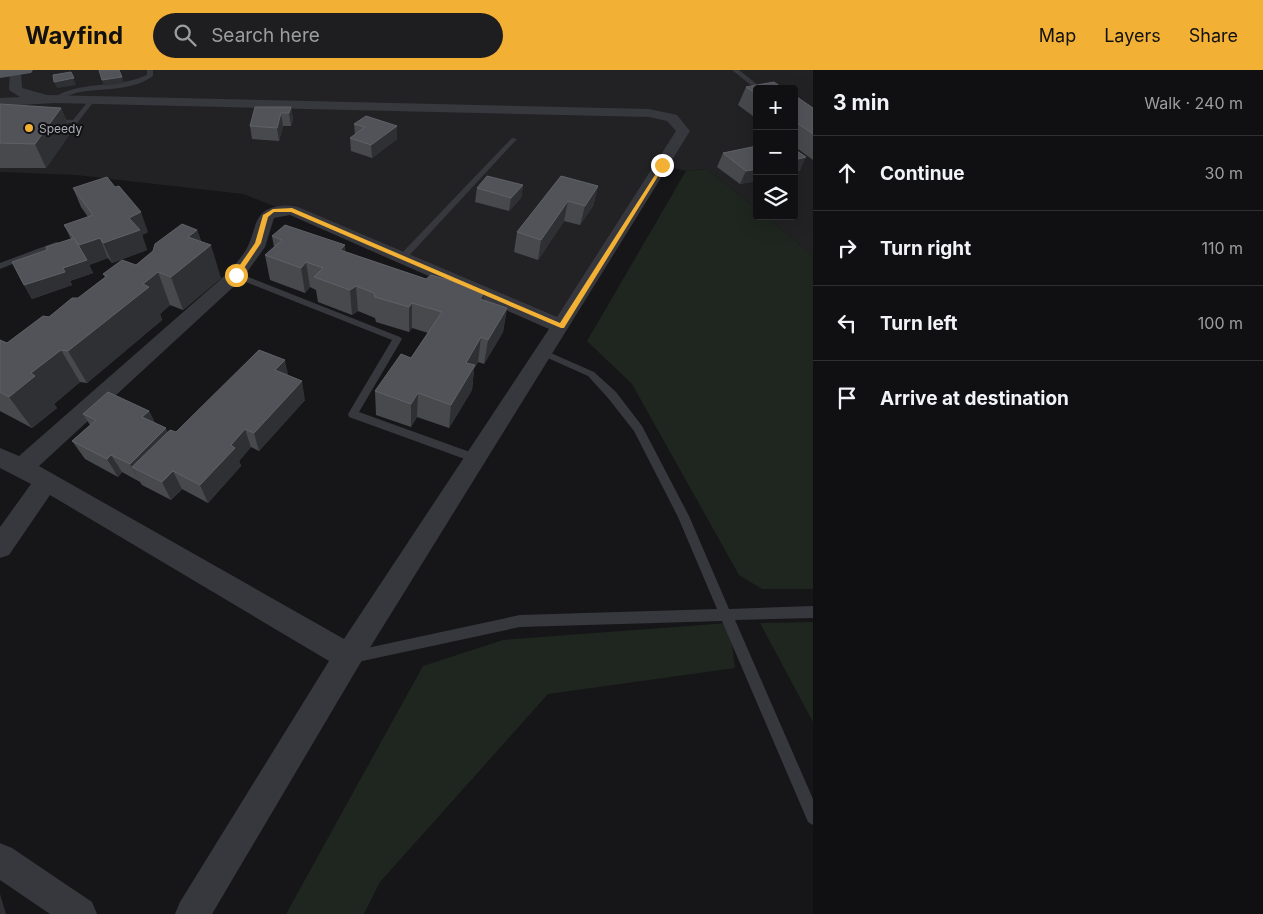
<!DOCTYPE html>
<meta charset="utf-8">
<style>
body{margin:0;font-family:Inter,sans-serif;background:#1e1e20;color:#f1f3f6}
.controls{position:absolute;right:15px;top:15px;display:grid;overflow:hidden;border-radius:5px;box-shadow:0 5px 20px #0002}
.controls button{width:45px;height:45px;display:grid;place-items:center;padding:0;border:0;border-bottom:1px solid #303032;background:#101012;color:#f1f3f6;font:25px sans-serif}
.stop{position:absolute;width:15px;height:15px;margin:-11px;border:4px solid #f2b134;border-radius:50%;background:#fff}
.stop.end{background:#f2b134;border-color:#fff;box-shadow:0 1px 5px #0008}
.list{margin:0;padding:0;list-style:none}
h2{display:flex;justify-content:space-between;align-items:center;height:65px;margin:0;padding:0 20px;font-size:21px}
h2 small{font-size:16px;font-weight:400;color:#9c9d9f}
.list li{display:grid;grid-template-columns:32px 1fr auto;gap:15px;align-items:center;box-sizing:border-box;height:75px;padding:0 20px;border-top:1px solid #303032}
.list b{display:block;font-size:19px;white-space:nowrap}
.list em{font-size:16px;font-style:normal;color:#9c9d9f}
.icon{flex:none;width:28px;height:28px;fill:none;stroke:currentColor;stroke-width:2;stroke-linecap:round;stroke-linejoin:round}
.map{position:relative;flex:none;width:813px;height:844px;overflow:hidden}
header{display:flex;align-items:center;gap:30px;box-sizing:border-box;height:70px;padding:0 25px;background:#f2b134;color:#111}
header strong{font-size:24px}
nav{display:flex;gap:28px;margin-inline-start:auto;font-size:18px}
.search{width:350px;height:45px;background:#1e1e20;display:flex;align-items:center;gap:12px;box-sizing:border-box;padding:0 18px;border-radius:28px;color:#9c9d9f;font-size:19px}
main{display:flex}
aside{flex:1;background:#101012}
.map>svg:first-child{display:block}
.built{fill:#222225}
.green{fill:#1e261f}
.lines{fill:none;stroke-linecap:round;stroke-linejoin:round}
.lane{fill:#37383d;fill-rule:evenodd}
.street{fill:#37383d;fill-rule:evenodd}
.primary{fill:#53555c;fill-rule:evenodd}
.wall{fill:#47494d}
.shaded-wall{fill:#2f3033}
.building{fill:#525359;stroke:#5f6168}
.route{fill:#f2b134}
.poi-dot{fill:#f2b134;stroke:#111113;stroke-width:2}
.labels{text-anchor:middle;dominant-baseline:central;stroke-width:4;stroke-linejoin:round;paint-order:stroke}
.far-poi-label{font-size:12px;fill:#a8adb8;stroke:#111113;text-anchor:start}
</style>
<header>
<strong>Wayfind</strong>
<div class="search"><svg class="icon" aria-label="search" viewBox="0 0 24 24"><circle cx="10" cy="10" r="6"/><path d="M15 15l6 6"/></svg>Search here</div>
<nav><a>Map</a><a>Layers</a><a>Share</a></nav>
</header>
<main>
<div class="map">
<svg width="813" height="844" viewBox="0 0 813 844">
<rect width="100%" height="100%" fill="#161618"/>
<!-- built -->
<polygon class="built" points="0,0 813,0 813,185 765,146 794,146 794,19 757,19 757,139 707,99 686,101 662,95 561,256 403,187 243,124 76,105 0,102"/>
<!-- green -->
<g class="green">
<polygon points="707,99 757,139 757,146 765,146 813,185 813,519 762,519 739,505 632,314 587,271 686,101"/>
<polygon points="813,552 813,652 760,553"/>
<polygon points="729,553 735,598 548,624 380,812 364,844 286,844 423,596 503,570"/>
</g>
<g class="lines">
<!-- lane -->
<g class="lane">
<path d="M147,0H153V6C133,21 104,18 81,22C72,23 64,28 55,31L52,29C77,10 118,19 147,5Z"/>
<polygon points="732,0 739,0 763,19 757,20"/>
<polygon points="90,29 95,30 77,53 52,53 49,51 52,49 73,50"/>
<polygon points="512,68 517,69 406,189 400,189 400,185"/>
<polygon points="56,172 63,174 0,199 0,193"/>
<polygon points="236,202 400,267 402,269 359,342 481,386 482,389 481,392 473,392 349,347 348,344 392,270 233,207 232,205"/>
<polygon points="544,280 594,302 616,322 642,356 689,446 729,539 813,536 813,548 735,550 813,729 813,755 808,752 722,551 520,557 353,593 348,592 346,587 348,582 353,581 520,545 717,539 678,447 634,361 608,328 588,306 541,285 539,283"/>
</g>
<!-- street -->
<g class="street">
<path d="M10,0H20L21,2L22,18L47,25L649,39L677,45L690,61L358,597L212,844H175L180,832L329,591L50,425L9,485L0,488V457L31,414L0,398V378L19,386L230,201C236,193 244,185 248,176C256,160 254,141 275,137C282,135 290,135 298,137L557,247L676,61L667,51L649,47L55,33L0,36V28L20,27L9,20ZM290,145L549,259L344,569L39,396L242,209L265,177L274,148Z"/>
<polygon points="0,773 12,778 92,832 97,844 50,844 0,810"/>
</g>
<!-- primary -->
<polygon class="primary" points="0,0 33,0 31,3 0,8"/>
</g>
<!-- wall -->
<g class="wall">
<polygon points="746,17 757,19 757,49 738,35"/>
<polygon points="794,25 813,38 813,90 794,76"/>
<polygon points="0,34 61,38 71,62 46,98 0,98"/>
<polygon points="291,37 293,50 291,56 283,56 279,71 252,69 250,56"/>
<polygon points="354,54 397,56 397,69 372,88 351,81 350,68 355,65"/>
<polygon points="757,76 757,111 740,114 717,97 723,83"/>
<polygon points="561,106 598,116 593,136 580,155 564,151 538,190 514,182 517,162"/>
<polygon points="523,115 521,128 509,141 475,132 477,118"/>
<polygon points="73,118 148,162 142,165 147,180 112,193 108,188 89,195 93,203 70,211 72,215 32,229 24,215 47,180 71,169 64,155 88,147 81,137"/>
<polygon points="197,160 201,171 221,208 183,240 170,235 160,244 162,250 87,313 80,312 54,334 57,338 32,358 0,341 0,270 7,273 78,228 105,207 103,204 136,195"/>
<polygon points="272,166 346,182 426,209 485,221 484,230 507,238 503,262 484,294 478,292 474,299 472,320 449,358 417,347 411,357 376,345 375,321 411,288 428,263 412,258 409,262 376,252 375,248 358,241 352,245 318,232 316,220 310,217 305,223 270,210 265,185 274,177"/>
<polygon points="288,305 305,330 259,381 251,377 239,391 241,396 208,433 182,419 171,430 142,415 140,412 122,402 118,407 85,389 72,371 90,355 83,344 149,341 155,353 168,362 176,362"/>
</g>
<!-- shaded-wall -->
<g class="shaded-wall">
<polygon points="71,2 76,15 57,18 54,12"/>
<polygon points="122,7 124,13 104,16 102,10"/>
<polygon points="291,37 293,50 291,56 289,43"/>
<polygon points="61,38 71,62 46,98 35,74"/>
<polygon points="281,43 283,56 279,71 277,58"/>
<polygon points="397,56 397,69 372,88 371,75"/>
<polygon points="806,87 800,101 794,102 794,90"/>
<polygon points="757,99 757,111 740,114 746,101"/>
<polygon points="523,115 521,128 509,141 511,128"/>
<polygon points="598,116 593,136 580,155 585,136"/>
<polygon points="568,131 564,151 538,190 541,170"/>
<polygon points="141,142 148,162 142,165 147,180 112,193 103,173 129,148"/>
<polygon points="197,160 204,181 211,175 221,208 183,240 171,207 188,167"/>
<polygon points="100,168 108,188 89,195 93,203 70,211 72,215 32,229 24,215 63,198 86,190 79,175"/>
<polygon points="345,175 347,200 340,180"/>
<polygon points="306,192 310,217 305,223 301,198"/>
<polygon points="158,202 170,235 160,244 162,250 87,313 68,281 143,214"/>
<polygon points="356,216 358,241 352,245 350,220"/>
<polygon points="485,221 482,246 480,229"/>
<polygon points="412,233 412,258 409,262 409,237"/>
<polygon points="507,238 503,262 484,294 488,270"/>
<polygon points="481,267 478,292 474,299 472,320 449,358 451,335 466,293"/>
<polygon points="61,280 80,312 54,334 57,338 32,358 9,327 31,303"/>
<polygon points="285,290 289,309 275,300"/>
<polygon points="302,311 305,330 259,381 254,363"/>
<polygon points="418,323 417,347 411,357 411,334"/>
<polygon points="149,341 158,359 142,347"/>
<polygon points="166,358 174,376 132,397 140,412 130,394"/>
<polygon points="245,359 251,377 239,391 241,396 208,433 200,415 231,375"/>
<polygon points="111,385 122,402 118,407 107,389"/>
<polygon points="173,401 182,419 171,430 162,412"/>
<polygon points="0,824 6,844 0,844"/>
</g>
<!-- building -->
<g class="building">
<polygon points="99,0 119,0 122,7 102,10"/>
<polygon points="71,2 74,8 54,12 53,5"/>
<polygon points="774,12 784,19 757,19 757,24 746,17"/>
<polygon points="794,25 813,38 813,64 794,51"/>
<polygon points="0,34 61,38 35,74 0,73"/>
<polygon points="255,37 291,37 289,43 281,43 277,58 250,56"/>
<polygon points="366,46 397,56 371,75 350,68 365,57 354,54"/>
<polygon points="757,76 757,99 746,101 723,83"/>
<polygon points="794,79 806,87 794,90"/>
<polygon points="487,106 523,115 511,128 477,118"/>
<polygon points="561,106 598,116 585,136 568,131 541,170 517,162"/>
<polygon points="107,107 115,117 119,116 141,142 129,148 140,160 103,173 100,168 79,175 64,155 93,145 73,118"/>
<polygon points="182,154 197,160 188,167 211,175 171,207 158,202 143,214 149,217 68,281 61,280 31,303 35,306 9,327 0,322 0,270 7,273 43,246 49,247 72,228 78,228 107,206 103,204 122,190 136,195 153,181 155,174"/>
<polygon points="285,155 345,175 340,180 426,209 431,205 485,221 480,229 507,238 488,270 481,267 466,293 475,295 451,335 418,323 411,334 375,321 401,284 411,288 442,242 412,233 409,237 375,227 374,223 356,216 350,220 314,207 323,198 306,192 301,198 265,185 282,170 272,166"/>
<polygon points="74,168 87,190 63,198 65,202 24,215 12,192 47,180 46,177"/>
<polygon points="259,280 285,290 275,300 302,311 254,363 245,359 231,375 235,378 200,415 173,401 162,412 132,397 170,360 176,362"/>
<polygon points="108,322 149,341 142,347 166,358 130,394 111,385 107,389 72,371 96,350 83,344"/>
</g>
<!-- route -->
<polygon class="route" points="662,94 665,95 564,258 561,258 291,142 274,142 268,147 261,173 238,207 233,205 255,173 263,145 273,139 292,138 560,253"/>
<!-- markers -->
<circle class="poi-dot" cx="29" cy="58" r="5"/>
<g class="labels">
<!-- far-poi labels -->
<g class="far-poi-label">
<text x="39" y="58">Speedy</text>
</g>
</g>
</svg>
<div class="controls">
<button>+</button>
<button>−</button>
<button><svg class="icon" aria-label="layers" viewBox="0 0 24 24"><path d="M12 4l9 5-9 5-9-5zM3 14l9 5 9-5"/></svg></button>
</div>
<div class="stop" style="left:236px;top:205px"></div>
<div class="stop end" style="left:662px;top:95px"></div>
</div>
<aside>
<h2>3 min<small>Walk · 240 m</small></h2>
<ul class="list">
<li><svg class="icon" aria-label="ahead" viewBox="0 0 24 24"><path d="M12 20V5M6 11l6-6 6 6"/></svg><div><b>Continue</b></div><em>30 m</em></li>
<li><svg class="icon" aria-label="right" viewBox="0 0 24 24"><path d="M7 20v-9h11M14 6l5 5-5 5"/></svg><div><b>Turn right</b></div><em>110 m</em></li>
<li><svg class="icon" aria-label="left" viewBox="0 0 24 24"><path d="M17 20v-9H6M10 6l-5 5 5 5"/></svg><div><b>Turn left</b></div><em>100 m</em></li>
<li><svg class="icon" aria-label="arrive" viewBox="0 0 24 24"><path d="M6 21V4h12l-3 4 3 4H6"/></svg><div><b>Arrive at destination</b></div></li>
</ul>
</aside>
</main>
